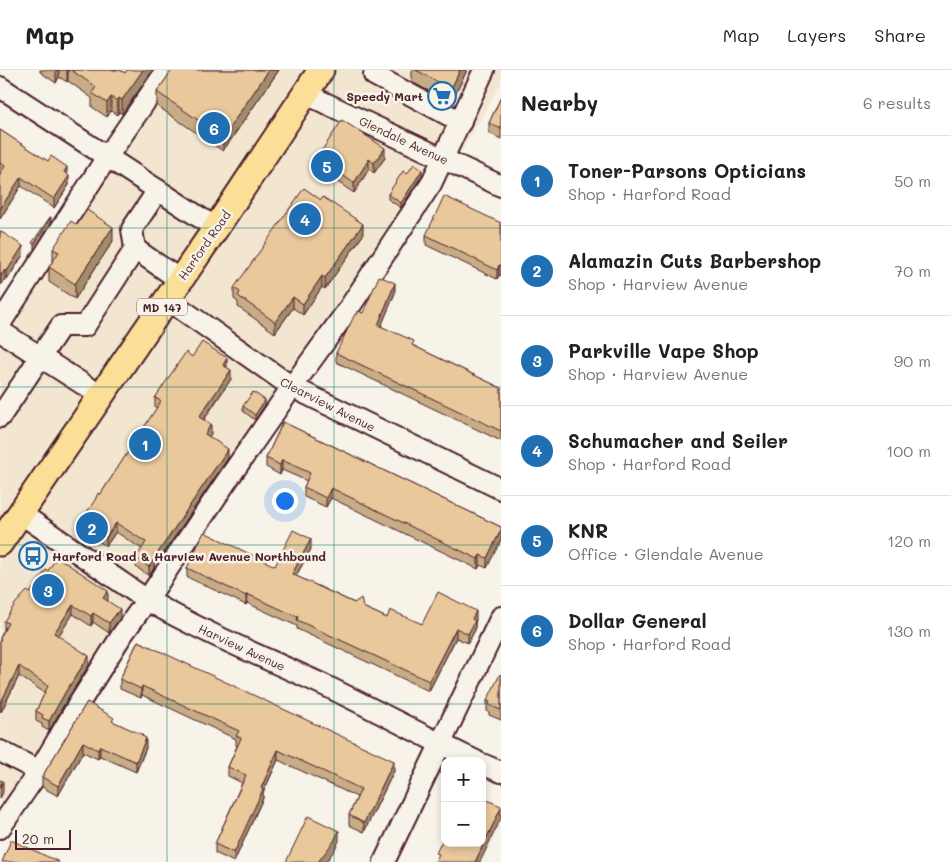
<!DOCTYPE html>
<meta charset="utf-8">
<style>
body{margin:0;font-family:Mali,sans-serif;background:#f2f2f2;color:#202124}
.controls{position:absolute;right:15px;bottom:15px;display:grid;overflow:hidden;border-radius:10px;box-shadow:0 2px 8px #0003}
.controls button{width:45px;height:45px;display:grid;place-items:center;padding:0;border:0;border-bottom:1px solid #e0e0e0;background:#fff;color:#202124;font:25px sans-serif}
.scale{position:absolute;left:15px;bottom:12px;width:56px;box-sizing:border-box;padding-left:5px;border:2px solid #4a1f2b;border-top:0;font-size:14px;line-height:18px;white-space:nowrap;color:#4a1f2b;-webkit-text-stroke:4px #f7f3e8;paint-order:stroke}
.you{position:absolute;left:284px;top:430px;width:18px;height:18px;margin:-12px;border:4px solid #fff;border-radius:50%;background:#1a73e8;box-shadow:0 0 0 8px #1a73e833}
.badge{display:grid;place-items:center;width:32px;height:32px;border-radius:50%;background:#1f6fb2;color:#fff;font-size:16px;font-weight:700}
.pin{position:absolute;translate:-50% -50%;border:2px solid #fff;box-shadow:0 1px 5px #0006}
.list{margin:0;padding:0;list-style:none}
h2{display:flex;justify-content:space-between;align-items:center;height:65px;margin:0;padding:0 20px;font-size:21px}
h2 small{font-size:16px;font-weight:400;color:#757577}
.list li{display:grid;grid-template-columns:32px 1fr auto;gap:15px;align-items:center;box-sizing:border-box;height:90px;padding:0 20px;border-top:1px solid #e0e0e0}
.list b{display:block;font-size:19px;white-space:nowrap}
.list p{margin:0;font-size:16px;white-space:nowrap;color:#757577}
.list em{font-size:16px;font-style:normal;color:#757577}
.map{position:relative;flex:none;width:501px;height:792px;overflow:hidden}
header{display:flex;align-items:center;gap:30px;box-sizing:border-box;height:70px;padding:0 25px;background:#fff;border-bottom:1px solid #e0e0e0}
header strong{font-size:24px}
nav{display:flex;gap:28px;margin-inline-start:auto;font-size:18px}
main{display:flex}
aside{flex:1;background:#fff}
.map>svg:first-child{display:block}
.built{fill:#f3e6d1}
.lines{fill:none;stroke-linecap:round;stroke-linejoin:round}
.minor-casing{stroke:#4a1f2b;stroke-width:24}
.major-casing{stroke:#4a1f2b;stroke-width:29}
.minor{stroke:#f7f3e8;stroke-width:20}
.major{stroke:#fbdf96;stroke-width:25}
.wall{fill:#c8ac85;stroke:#4a1f2b}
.shaded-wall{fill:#a38c6c;stroke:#4a1f2b}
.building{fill:#e9c89b;stroke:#4a1f2b}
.grid{fill:none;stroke:#0f766e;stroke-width:1;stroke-opacity:0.55}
.labels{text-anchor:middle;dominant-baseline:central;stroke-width:5;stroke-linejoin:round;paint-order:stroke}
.shield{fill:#f7f3e8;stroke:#7e5f64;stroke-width:1}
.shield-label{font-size:11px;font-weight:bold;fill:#4a1f2b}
.poi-label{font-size:12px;font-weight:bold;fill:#4a1f2b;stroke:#f7f3e8;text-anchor:end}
.street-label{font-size:12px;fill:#4a1f2b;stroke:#f7f3e8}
</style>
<header>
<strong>Map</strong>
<nav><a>Map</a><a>Layers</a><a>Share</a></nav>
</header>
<main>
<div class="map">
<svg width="501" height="792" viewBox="0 0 501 792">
<rect width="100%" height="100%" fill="#f7f3e8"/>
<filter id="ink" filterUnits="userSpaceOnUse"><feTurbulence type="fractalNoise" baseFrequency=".02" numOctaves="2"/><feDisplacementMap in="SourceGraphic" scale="10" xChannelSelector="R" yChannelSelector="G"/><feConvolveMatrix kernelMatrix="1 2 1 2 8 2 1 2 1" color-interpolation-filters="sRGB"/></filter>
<g filter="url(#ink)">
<!-- built -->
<polygon class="built" points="173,0 501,0 501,13 454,94 111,581 0,765 0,255"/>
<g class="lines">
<defs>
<g id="minor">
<polyline points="377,0 374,5 461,52"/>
<polyline points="0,17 216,158"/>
<polyline points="306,24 501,116"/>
<polyline points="135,179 180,210"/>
<polyline points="167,229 292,317 501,419"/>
<polyline points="0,254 107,87 167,0"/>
<polyline points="0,261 100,325"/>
<polyline points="0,347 61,256 85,256 135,179 132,159 158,120"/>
<path d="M20,443L147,530C204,563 266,588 326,616C376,640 425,667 476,691"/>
<polyline points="0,681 39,701"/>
<polyline points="482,694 501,702"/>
<polyline points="0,758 39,701 78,635 122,565 147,530 226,412 292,317 347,241 431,114 484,0"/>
<polyline points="384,792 501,547"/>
</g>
<polyline id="major" points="0,473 216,158 321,0"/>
</defs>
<!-- minor casing -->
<use href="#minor" class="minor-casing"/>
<!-- major casing -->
<use href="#major" class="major-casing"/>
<!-- minor -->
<use href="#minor" class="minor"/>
<!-- major -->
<use href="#major" class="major"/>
</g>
<!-- wall -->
<g class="wall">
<polygon points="40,0 120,0 125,3 122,44 119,42 117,45 111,41 107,47 92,37 92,28 68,11 67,12 59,7 56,13 40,2"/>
<polygon points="172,0 279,0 223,81 157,36 157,22"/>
<polygon points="412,0 466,0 466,2 451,33 412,12"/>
<polygon points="501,27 501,69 489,63 489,53"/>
<polygon points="0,60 67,104 69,115 54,138 21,116 0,149 0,105 1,103 0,102"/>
<polygon points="317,88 385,88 374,103 369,99 354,123 317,98"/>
<polygon points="407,104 422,105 401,138 388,129 388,124"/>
<polygon points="501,153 501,206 499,205 497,209 426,175 426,165"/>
<polygon points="77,155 113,171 75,229 49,212 49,197 53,191 53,179"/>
<polygon points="0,161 23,185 7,210 5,209 1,215 0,214"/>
<polygon points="363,165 325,219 322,217 303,245 293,238 275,263 238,237 238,232 234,229 234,218"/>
<polygon points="395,223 381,256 414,276 501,318 501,371 336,292 336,283 357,245 363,243"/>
<polygon points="192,287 227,298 231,309 204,350 211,364 209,366 228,388 157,493 154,492 154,498 149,506 136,497 136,488 142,479 116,462 106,476 81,460 81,451 100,425 157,338 155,337 155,328"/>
<polygon points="265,335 255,350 243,341 243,336"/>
<polygon points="283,352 501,457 487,498 480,495 478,499 331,428 326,437 304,427 304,417 307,411 282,400 280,405 266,397 266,388"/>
<polygon points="311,479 296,506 363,537 387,548 422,554 476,550 475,553 475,560 468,573 456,568 429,621 297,559 297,556 247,533 246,535 187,507 187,498 275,496"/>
<polygon points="30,523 107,531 120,548 109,563 93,552 91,556 73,544 58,566 89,595 66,631 49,661 42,657 42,654 36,651 36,641 45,623 19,606 1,642 0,641 0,568 4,560 4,551"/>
<polygon points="138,571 394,701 364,762 349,755 349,745 357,727 278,690 263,723 263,728 234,792 215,783 215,774 242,713 228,706 228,697 237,676 236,675 236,669 142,625 141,628 120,619 120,609"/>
<polygon points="501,605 501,650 489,645 489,642 487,641 487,631"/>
<polygon points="87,632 114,652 143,666 146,678 136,702 100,686 98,689 83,682 58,726 42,717 42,707"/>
</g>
<!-- shaded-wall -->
<g class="shaded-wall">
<polygon points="56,0 59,0 59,7 56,13"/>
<polygon points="67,0 68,0 68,11 67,12"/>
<polygon points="143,0 153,0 122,44 122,30"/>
<polygon points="269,0 279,0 223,81 223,67"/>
<polygon points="460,0 466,0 466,2 451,33 451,19"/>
<polygon points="111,27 111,41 107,47 107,33"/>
<polygon points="119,28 119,42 117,45 117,31"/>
<polygon points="385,78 385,88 374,103 374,93"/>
<polygon points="369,89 369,99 354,123 354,113"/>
<polygon points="67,97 67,106 64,102"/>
<polygon points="422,100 422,105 401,138 401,133"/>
<polygon points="69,106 69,115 54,138 54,129"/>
<polygon points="21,107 21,116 0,149 0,139"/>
<polygon points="51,147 51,153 34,180 34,174"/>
<polygon points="363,154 363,165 325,219 325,208"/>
<polygon points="113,157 113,171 75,229 75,214"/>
<polygon points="23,176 23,185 7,210 7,201"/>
<polygon points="499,195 499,205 497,209 497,200"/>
<polygon points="5,200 5,209 1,215 1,205"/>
<polygon points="322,206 322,217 303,245 303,234"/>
<polygon points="395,213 395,223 378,264 378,255"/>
<polygon points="293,227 293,238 275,263 275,252"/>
<polygon points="227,288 227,297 223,295"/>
<polygon points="231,300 231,309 199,356 199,347"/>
<polygon points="265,330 265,335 255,350 255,345"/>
<polygon points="211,354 211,364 205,373 205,364"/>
<polygon points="228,379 228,388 157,493 157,484"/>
<polygon points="282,390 282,400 280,405 280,395"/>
<polygon points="331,418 331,428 326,437 326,428"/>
<polygon points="116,453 116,462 106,476 106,467"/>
<polygon points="501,460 501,470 487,498 487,488"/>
<polygon points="311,469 311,479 292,513 292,504"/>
<polygon points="480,485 480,495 478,499 478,489"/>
<polygon points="154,489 154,498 149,506 149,497"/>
<polygon points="108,521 108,530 103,537 103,528"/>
<polygon points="247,524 247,533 246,535 246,526"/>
<polygon points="73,535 73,544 54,573 54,563"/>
<polygon points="120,539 120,548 109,563 109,553"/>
<polygon points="476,541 476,550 475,553 475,560 468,573 468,564 472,549"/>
<polygon points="93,543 93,552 91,556 91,546"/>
<polygon points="456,558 456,568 429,621 429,611"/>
<polygon points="89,586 89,595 66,631 49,661 49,651 66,621"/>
<polygon points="19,596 19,606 1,642 1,632"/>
<polygon points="142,616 142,625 141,628 141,619"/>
<polygon points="146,668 146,678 136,702 136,692"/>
<polygon points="83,672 83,682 58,726 58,716"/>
<polygon points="100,676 100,686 98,689 98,680"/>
<polygon points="278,680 278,690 263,723 263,728 234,792 234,783 261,718"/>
<polygon points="394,691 394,701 364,762 364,753"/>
<polygon points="3,711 3,722 0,729 0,717"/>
<polygon points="501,738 501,748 480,792 475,792"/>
<polygon points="339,761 339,771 334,781 326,792 318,792"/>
</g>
<!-- building -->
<g class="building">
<polygon points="71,0 120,0 125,3 127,0 143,0 122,30 119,28 117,31 111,27 107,33 92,23 96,17"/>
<polygon points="172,0 269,0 223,67 157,22"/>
<polygon points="416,0 460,0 451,19"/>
<polygon points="501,27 501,59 489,53"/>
<polygon points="342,50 385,78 374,93 369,89 354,113 317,88"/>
<polygon points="0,60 48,91 51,86 67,97 64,102 69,106 54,129 21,107 0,139 0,105 5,96 0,93"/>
<polygon points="414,94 422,100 401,133 388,124 403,101 407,104"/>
<polygon points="304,118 321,130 323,127 363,154 325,208 322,206 303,234 293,227 275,252 238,226 240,222 234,218"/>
<polygon points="444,126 501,153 501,196 499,195 497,200 426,165"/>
<polygon points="87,140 113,157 75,214 49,197 59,182 53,179 71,151 77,155"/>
<polygon points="50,147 51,147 34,174 32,173"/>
<polygon points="0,161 23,176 7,201 5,200 1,205 0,204"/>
<polygon points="379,206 395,213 378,255 414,271 412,275 501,318 501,361 336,283 355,244 357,245 358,241 363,243"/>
<polygon points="202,272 227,288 223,295 231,300 199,347 211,354 205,364 228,379 157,484 154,483 154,489 149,497 136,488 146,472 116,453 106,467 81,451 95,430 98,423 100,425 161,331 155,328 179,292 186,282 192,287"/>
<polygon points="253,322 265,330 255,345 243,336"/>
<polygon points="283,352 501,457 501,460 487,488 480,485 478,489 331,418 326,428 304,417 310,403 282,390 280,395 266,388"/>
<polygon points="293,460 311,469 292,504 354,533 361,528 363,537 387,548 390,540 422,554 438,522 476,541 472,549 475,551 468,564 456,558 429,611 297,550 298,547 247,524 246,526 187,498 204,462 275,496"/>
<polygon points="57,487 108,521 103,528 120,539 109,553 93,543 91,546 73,535 54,563 89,586 66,621 49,651 42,648 43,645 36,641 48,616 19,596 1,632 0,632 0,571 1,570 0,568 8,553 4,551 15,534 27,521 30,523 46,500 48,501"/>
<polygon points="138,571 394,691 364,753 349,745 361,719 278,680 261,718 263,719 234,783 215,774 246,705 228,697 241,668 236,666 239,661 142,616 141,619 120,609"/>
<polygon points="500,604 501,605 501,640 489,635 490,632 487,631"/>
<polygon points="87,632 114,648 112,651 143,665 142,666 146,668 136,692 100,676 98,680 83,672 58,716 42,707"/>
<polygon points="0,710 3,711 0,717"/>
<polygon points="482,728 501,736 501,738 475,792 435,792 439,784 436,783 445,765 445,773 482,773"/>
<polygon points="308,746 339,761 334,771 318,792 286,792"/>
<polygon points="11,770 59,792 2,792"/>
</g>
</g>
<!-- grid -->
<path class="grid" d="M167,0V792M334,0V792M0,158H501M0,317H501M0,475H501M0,634H501"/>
<!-- icons -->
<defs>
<symbol id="supermarket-ring" viewBox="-11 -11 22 22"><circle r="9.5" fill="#f7f3e8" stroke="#1f6fb2" stroke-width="1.5"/><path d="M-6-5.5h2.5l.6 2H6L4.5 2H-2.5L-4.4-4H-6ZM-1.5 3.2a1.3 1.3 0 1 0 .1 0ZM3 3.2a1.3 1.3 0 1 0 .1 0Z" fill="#1f6fb2"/></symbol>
<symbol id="bus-ring" viewBox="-11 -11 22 22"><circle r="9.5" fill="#f7f3e8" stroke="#1f6fb2" stroke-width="1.5"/><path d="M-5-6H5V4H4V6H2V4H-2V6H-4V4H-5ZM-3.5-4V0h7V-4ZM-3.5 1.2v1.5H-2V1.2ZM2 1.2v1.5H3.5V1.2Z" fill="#1f6fb2"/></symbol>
</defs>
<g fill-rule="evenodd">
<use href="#supermarket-ring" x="426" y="10" width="32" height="32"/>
<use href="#bus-ring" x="17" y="470" width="32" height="32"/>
</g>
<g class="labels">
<!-- shield labels -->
<rect class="shield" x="137" y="228.5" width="50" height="17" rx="4"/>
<g class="shield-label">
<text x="162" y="237">MD 147</text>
</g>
<!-- poi labels -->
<g class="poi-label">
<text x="423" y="26">Speedy Mart</text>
<text x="52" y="486" text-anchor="start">Harford Road &amp; Harview Avenue Northbound</text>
</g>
<!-- street labels -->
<g class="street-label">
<text transform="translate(404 70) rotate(25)">Glendale Avenue</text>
<text transform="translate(204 175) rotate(-55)">Harford Road</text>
<text transform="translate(328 334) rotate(27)">Clearview Avenue</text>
<text transform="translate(242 577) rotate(25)">Harview Avenue</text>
</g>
</g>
</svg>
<div class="controls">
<button>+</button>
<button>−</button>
</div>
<div class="scale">20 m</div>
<div class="you"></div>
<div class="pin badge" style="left:145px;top:374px">1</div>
<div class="pin badge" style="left:92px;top:458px">2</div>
<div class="pin badge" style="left:48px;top:520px">3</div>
<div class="pin badge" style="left:305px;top:149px">4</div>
<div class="pin badge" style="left:327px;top:96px">5</div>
<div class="pin badge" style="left:214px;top:58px">6</div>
</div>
<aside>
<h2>Nearby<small>6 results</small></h2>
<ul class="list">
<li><span class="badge">1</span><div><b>Toner-Parsons Opticians</b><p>Shop · Harford Road</p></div><em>50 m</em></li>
<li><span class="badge">2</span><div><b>Alamazin Cuts Barbershop</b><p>Shop · Harview Avenue</p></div><em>70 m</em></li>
<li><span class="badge">3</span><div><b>Parkville Vape Shop</b><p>Shop · Harview Avenue</p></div><em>90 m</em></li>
<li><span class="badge">4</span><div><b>Schumacher and Seiler</b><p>Shop · Harford Road</p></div><em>100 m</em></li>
<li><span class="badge">5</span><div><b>KNR</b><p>Office · Glendale Avenue</p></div><em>120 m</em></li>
<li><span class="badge">6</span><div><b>Dollar General</b><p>Shop · Harford Road</p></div><em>130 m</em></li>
</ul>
</aside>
</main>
